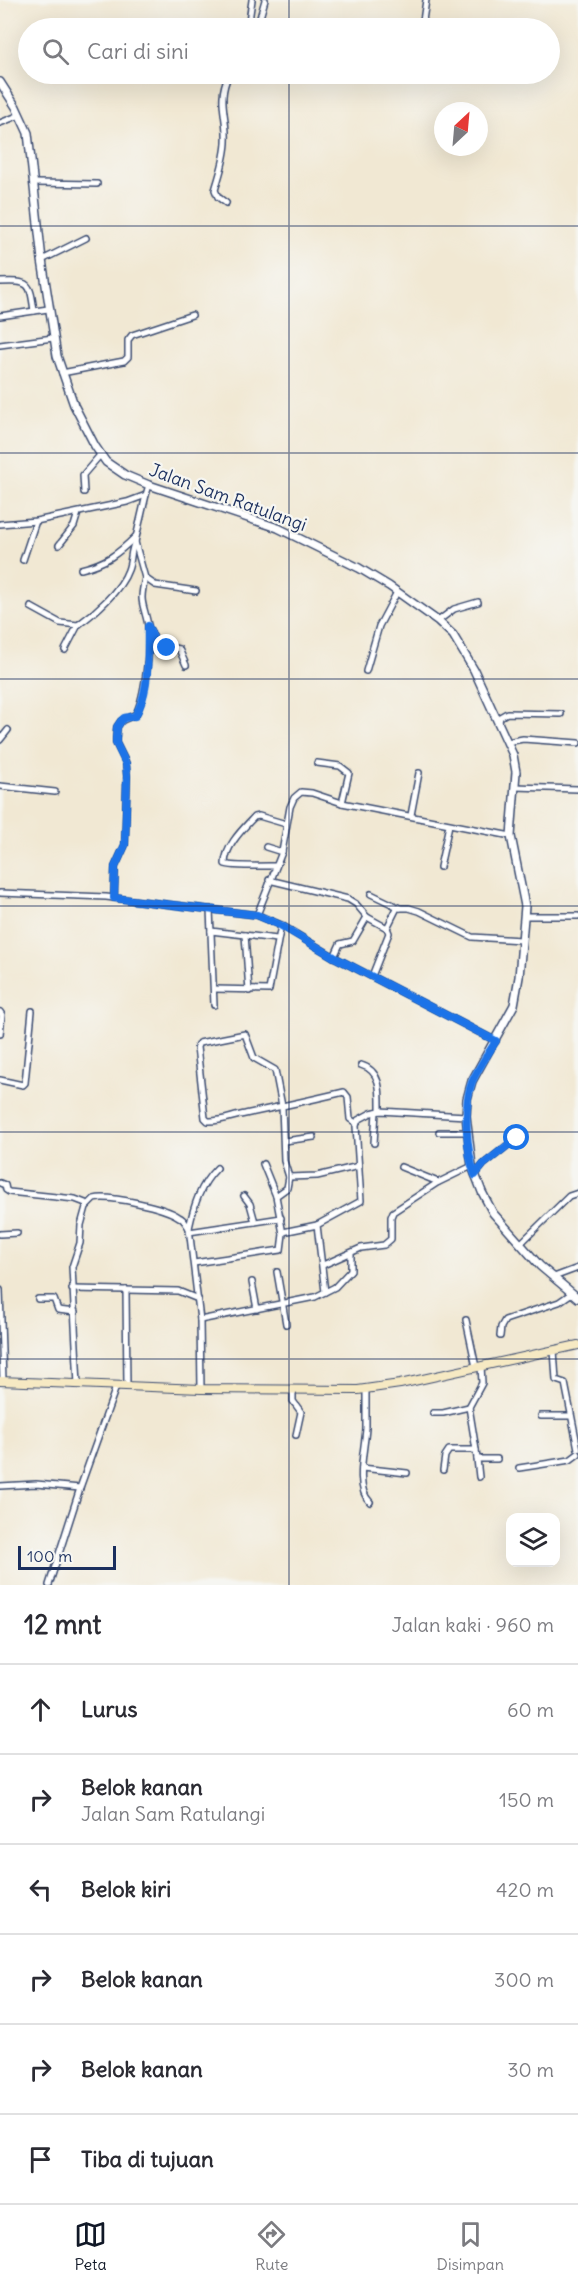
<!DOCTYPE html>
<html lang="id">
<meta charset="utf-8">
<style>
body{margin:0;font-family:Delius,sans-serif;background:#f7f7f7;color:#2b2b33}
.controls{position:absolute;right:18px;bottom:18px;display:grid;overflow:hidden;border-radius:12px;box-shadow:0 6px 24px #0002}
.controls button{width:54px;height:54px;display:grid;place-items:center;padding:0;border:0;border-bottom:2px solid #e1e1e2;background:#fff;color:#2b2b33;font:30px sans-serif}
.compass{position:absolute;left:434px;top:102px;width:54px;height:54px;border-radius:50%;background:#fff;box-shadow:0 6px 24px #0002;rotate:26deg}
.scale{position:absolute;left:18px;bottom:15px;width:98px;box-sizing:border-box;padding-left:6px;border:3px solid #1b2f5e;border-top:0;font-size:16px;line-height:21px;white-space:nowrap;color:#1b2f5e;-webkit-text-stroke:4px #f6f6f2;paint-order:stroke}
.stop{position:absolute;width:18px;height:18px;margin:-14px;border:4px solid #1a73e8;border-radius:50%;background:#fff}
.stop.end{background:#1a73e8;border-color:#fff;box-shadow:0 2px 6px #0008}
.list{margin:0;padding:0;list-style:none}
h2{display:flex;justify-content:space-between;align-items:center;height:78px;margin:0;padding:0 24px;font-size:26px}
h2 small{font-size:20px;font-weight:400;color:#7c7c81}
.list li{display:grid;grid-template-columns:39px 1fr auto;gap:18px;align-items:center;box-sizing:border-box;height:90px;padding:0 24px;border-top:2px solid #e1e1e2}
.list b{display:block;font-size:22px;white-space:nowrap}
.list p{margin:0;font-size:20px;white-space:nowrap;color:#7c7c81}
.list em{font-size:20px;font-style:normal;color:#7c7c81}
.icon{flex:none;width:33px;height:33px;fill:none;stroke:currentColor;stroke-width:2;stroke-linecap:round;stroke-linejoin:round}
.map{position:relative;flex:none;width:578px;height:1585px;overflow:hidden}
.search{position:absolute;background:#fff;box-shadow:0 6px 24px #0002;left:18px;right:18px;top:18px;height:66px;display:flex;align-items:center;gap:15px;box-sizing:border-box;padding:0 21px;border-radius:33px;color:#7c7c81;font-size:22px}
.sheet{height:618px;background:#fff}
nav{display:flex;justify-content:space-around;align-items:center;box-sizing:border-box;height:84px;border-top:2px solid #e1e1e2;background:#fff;font-size:16px;color:#7c7c81}
nav a{display:grid;justify-items:center;gap:3px}
nav .on{color:#111827}
.map>svg:first-child{display:block}
.lines{fill:none;stroke-linecap:round;stroke-linejoin:round}
.minor-casing{stroke:#3b4b70;stroke-width:8}
.tertiary-casing{stroke:#3b4b70;stroke-width:10}
.secondary-casing{stroke:#3b4b70;stroke-width:10}
.minor{stroke:#fff;stroke-width:5}
.tertiary{stroke:#fff;stroke-width:7}
.secondary{stroke:#f6e9c3;stroke-width:8}
.route{stroke:#1a73e8;stroke-width:8}
.grid{fill:none;stroke:#1b2f5e;stroke-width:1.5;stroke-opacity:0.55}
.labels{text-anchor:middle;dominant-baseline:central;stroke-width:4.5;stroke-linejoin:round;paint-order:stroke}
.street-label{font-size:18px;fill:#1b2f5e;stroke:#f6f6f2}
</style>
<div class="map">
<svg width="578" height="1585" viewBox="0 0 578 1585">
<rect width="100%" height="100%" fill="#f6f6f2"/>
<filter id="ink" filterUnits="userSpaceOnUse"><feTurbulence type="fractalNoise" baseFrequency=".0167" numOctaves="2"/><feDisplacementMap in="SourceGraphic" scale="12" xChannelSelector="R" yChannelSelector="G"/><feConvolveMatrix kernelMatrix="1 2 1 2 8 2 1 2 1" color-interpolation-filters="sRGB"/></filter>
<filter id="wash" filterUnits="userSpaceOnUse"><feTurbulence type="fractalNoise" baseFrequency=".008" numOctaves="4" result="noise"/><feDisplacementMap in="SourceGraphic" scale="24" xChannelSelector="R" yChannelSelector="G"/><feGaussianBlur stdDeviation="1.35" result="paint"/><feColorMatrix in="noise" values="0 0 0 0 0 0 0 0 0 0 0 0 0 0 0 0 0 1.4 0 .05"/><feComposite in="paint" operator="in"/></filter>
<g filter="url(#wash)">
<rect width="100%" height="100%" fill="#f1e8d3"/>
</g>
<g filter="url(#ink)">
<g class="lines">
<defs>
<g id="minor">
<polyline points="248,28 252,0"/>
<polyline points="257,28 265,0"/>
<polyline points="422,28 426,0"/>
<polyline points="271,74 279,76 308,76"/>
<polyline points="0,123 20,115"/>
<polyline points="35,183 97,184"/>
<path d="M226,203L218,197L215,190C220,174 225,159 226,143C228,115 216,102 229,74"/>
<polyline points="42,260 86,238"/>
<path d="M0,282C30,281 30,282 34,311"/>
<polyline points="0,316 48,309"/>
<polyline points="0,345 53,338"/>
<polyline points="62,373 124,361 128,357 128,340 132,335 192,315"/>
<polyline points="84,492 83,475 101,454"/>
<polyline points="146,495 135,542 145,578 155,585 196,591"/>
<polyline points="0,524 36,521 127,502 146,495 149,485"/>
<polyline points="59,545 74,526 78,513"/>
<polyline points="23,560 36,521"/>
<path d="M81,569C106,563 118,554 136,536"/>
<path d="M31,607L60,623L78,625C95,613 121,590 128,570C132,560 130,551 135,542"/>
<polyline points="438,621 454,609 478,602"/>
<path d="M150,630C156,646 164,645 179,649L186,665"/>
<polyline points="65,650 78,625"/>
<polyline points="366,671 379,626 397,592"/>
<polyline points="499,722 500,717 507,713 561,714"/>
<polyline points="0,740 8,730"/>
<polyline points="507,742 523,739 578,743"/>
<polyline points="317,763 340,766 349,773 342,803"/>
<polyline points="0,786 55,792"/>
<polyline points="515,787 578,789"/>
<polyline points="411,815 419,773"/>
<polyline points="266,847 282,852"/>
<path d="M276,866C266,866 231,867 225,864C225,846 243,829 254,817L259,816L286,824"/>
<polyline points="440,867 449,825"/>
<polyline points="269,880 348,899 356,904 367,917 387,928 389,933 372,976"/>
<polyline points="0,893 106,897 257,915 281,925 334,957 496,1041"/>
<polyline points="371,894 400,908"/>
<path d="M114,898L115,867L125,845L127,776L126,763L116,743V738L117,727L121,721L136,714C145,696 151,645 148,625C143,601 139,604 145,578"/>
<polyline points="210,909 214,1005"/>
<polyline points="257,915 282,852 290,807 294,798 301,792 312,793 342,803 511,836"/>
<polyline points="525,916 578,916"/>
<polyline points="387,928 397,908 409,908 419,911 472,937 521,940"/>
<polyline points="211,931 277,939"/>
<polyline points="245,935 249,991"/>
<polyline points="334,957 340,944 353,941 367,917"/>
<polyline points="214,989 269,990 281,925"/>
<polyline points="0,1012 2,1015 0,1034"/>
<path d="M361,1065C382,1071 380,1093 380,1111"/>
<polyline points="0,1080 23,1085 25,1083 32,1011"/>
<polyline points="439,1132 468,1132"/>
<polyline points="284,1141 314,1137"/>
<polyline points="374,1143 376,1112"/>
<polyline points="263,1164 276,1196"/>
<polyline points="401,1167 438,1182"/>
<polyline points="475,1175 484,1164 517,1138"/>
<polyline points="289,1177 317,1176 359,1166"/>
<polyline points="0,1183 5,1185 6,1190 9,1192 75,1199 88,1204"/>
<polyline points="244,1196 250,1204 255,1222"/>
<path d="M189,1228C194,1205 200,1185 217,1168"/>
<polyline points="189,1232 281,1218"/>
<polyline points="283,1232 317,1225"/>
<polyline points="0,1234 17,1233"/>
<polyline points="520,1244 569,1196 578,1193"/>
<path d="M194,1263L281,1250L283,1234L276,1196L287,1188L289,1177L284,1161L282,1106L275,1070L254,1058L245,1034L199,1043L197,1047L205,1118L208,1121C220,1122 233,1116 245,1114C278,1107 311,1100 344,1092L348,1097L350,1119L356,1123"/>
<polyline points="323,1265 361,1248 384,1245 391,1239 391,1217 393,1212 437,1183 472,1166"/>
<polyline points="277,1272 286,1324"/>
<polyline points="554,1277 578,1268"/>
<polyline points="252,1282 257,1309"/>
<polyline points="72,1289 178,1291 198,1299"/>
<polyline points="0,1290 3,1381"/>
<polyline points="126,1290 127,1387"/>
<polyline points="325,1292 335,1287 351,1270 351,1253"/>
<polyline points="38,1299 54,1299 58,1310 75,1312"/>
<polyline points="200,1320 315,1297 325,1292 317,1225 361,1201 356,1126 358,1120 371,1113 380,1111 466,1116"/>
<polyline points="466,1320 476,1367"/>
<polyline points="500,1336 501,1327 505,1320 559,1302 572,1293"/>
<polyline points="554,1350 556,1380 565,1383 578,1449"/>
<path d="M78,1385L72,1267L80,1243L81,1225L86,1207L94,1199C109,1195 165,1207 179,1217C184,1219 186,1224 189,1228L200,1320L201,1389"/>
<path d="M366,1390C366,1402 366,1415 366,1428C365,1448 354,1488 370,1502"/>
<polyline points="293,1391 293,1401 301,1412 296,1435"/>
<polyline points="433,1413 443,1413 469,1407"/>
<polyline points="541,1416 570,1416"/>
<polyline points="476,1450 479,1477"/>
<polyline points="477,1459 497,1459"/>
<polyline points="362,1468 407,1473"/>
<polyline points="519,1468 570,1460 578,1454"/>
<polyline points="443,1470 445,1456 449,1450 476,1450 469,1407 482,1383 481,1366"/>
<polyline points="0,1486 36,1484 80,1488"/>
<polyline points="49,1585 81,1485 116,1387"/>
</g>
<polyline id="tertiary" points="0,82 16,107 28,133 42,260 57,356 74,405 95,446 106,462 125,475 149,485 278,528 359,568 389,586 438,621 453,635 474,670 513,755 516,772 511,836 525,906 519,977 514,1005 472,1081 467,1099 466,1116 472,1166 482,1192 493,1213 540,1266 578,1298"/>
<polyline id="secondary" points="0,1381 201,1389 358,1390 400,1384 578,1345"/>
</defs>
<!-- minor casing -->
<use href="#minor" class="minor-casing"/>
<!-- tertiary casing -->
<use href="#tertiary" class="tertiary-casing"/>
<!-- secondary casing -->
<use href="#secondary" class="secondary-casing"/>
<!-- minor -->
<use href="#minor" class="minor"/>
<!-- tertiary -->
<use href="#tertiary" class="tertiary"/>
<!-- secondary -->
<use href="#secondary" class="secondary"/>
</g>
</g>
<g class="lines" filter="url(#ink)">
<!-- route -->
<path class="route" d="M167,648L155,642L148,626C147,654 151,691 135,716L124,718L121,721L117,727L116,738V743L126,764L127,776L125,845L115,867L114,898L257,915L280,925L334,957L496,1041C488,1054 478,1068 472,1082C463,1106 466,1151 475,1175L484,1164L517,1138"/>
</g>
<!-- grid -->
<path class="grid" d="M289,0V28M289,74V1585M0,226H578M0,453H578M0,679H578M0,906H578M0,1132H578M0,1359H578"/>
<g class="labels">
<!-- street labels -->
<g class="street-label">
<text transform="translate(228 497) rotate(20)">Jalan Sam Ratulangi</text>
</g>
</g>
</svg>
<div class="controls">
<button><svg class="icon" aria-label="layers" viewBox="0 0 24 24"><path d="M12 4l9 5-9 5-9-5zM3 14l9 5 9-5"/></svg></button>
</div>
<svg class="compass" viewBox="-18 -18 36 36"><path d="M0-13l5 13h-10z" fill="#e53935"/><path d="M0 13l5-13h-10z" fill="#7c7c81"/></svg>
<div class="scale">100 m</div>
<div class="stop" style="left:517px;top:1138px"></div>
<div class="stop end" style="left:167px;top:648px"></div>
<div class="search"><svg class="icon" aria-label="search" viewBox="0 0 24 24"><circle cx="10" cy="10" r="6"/><path d="M15 15l6 6"/></svg>Cari di sini</div>
</div>
<section class="sheet">
<h2>12 mnt<small>Jalan kaki · 960 m</small></h2>
<ul class="list">
<li><svg class="icon" aria-label="ahead" viewBox="0 0 24 24"><path d="M12 20V5M6 11l6-6 6 6"/></svg><div><b>Lurus</b></div><em>60 m</em></li>
<li><svg class="icon" aria-label="right" viewBox="0 0 24 24"><path d="M7 20v-9h11M14 6l5 5-5 5"/></svg><div><b>Belok kanan</b><p>Jalan Sam Ratulangi</p></div><em>150 m</em></li>
<li><svg class="icon" aria-label="left" viewBox="0 0 24 24"><path d="M17 20v-9H6M10 6l-5 5 5 5"/></svg><div><b>Belok kiri</b></div><em>420 m</em></li>
<li><svg class="icon" aria-label="right" viewBox="0 0 24 24"><path d="M7 20v-9h11M14 6l5 5-5 5"/></svg><div><b>Belok kanan</b></div><em>300 m</em></li>
<li><svg class="icon" aria-label="right" viewBox="0 0 24 24"><path d="M7 20v-9h11M14 6l5 5-5 5"/></svg><div><b>Belok kanan</b></div><em>30 m</em></li>
<li><svg class="icon" aria-label="arrive" viewBox="0 0 24 24"><path d="M6 21V4h12l-3 4 3 4H6"/></svg><div><b>Tiba di tujuan</b></div></li>
</ul>
</section>
<nav>
<a class="on"><svg class="icon" aria-label="map" viewBox="0 0 24 24"><path d="M3 6l6-2 6 2 6-2v14l-6 2-6-2-6 2zM9 4v14M15 6v14"/></svg>Peta</a>
<a><svg class="icon" aria-label="directions" viewBox="0 0 24 24"><path d="M12 3l9 9-9 9-9-9zM9 14v-3h6M13 9l2 2-2 2"/></svg>Rute</a>
<a><svg class="icon" aria-label="saved" viewBox="0 0 24 24"><path d="M7 4h10v16l-5-4-5 4z"/></svg>Disimpan</a>
</nav>
